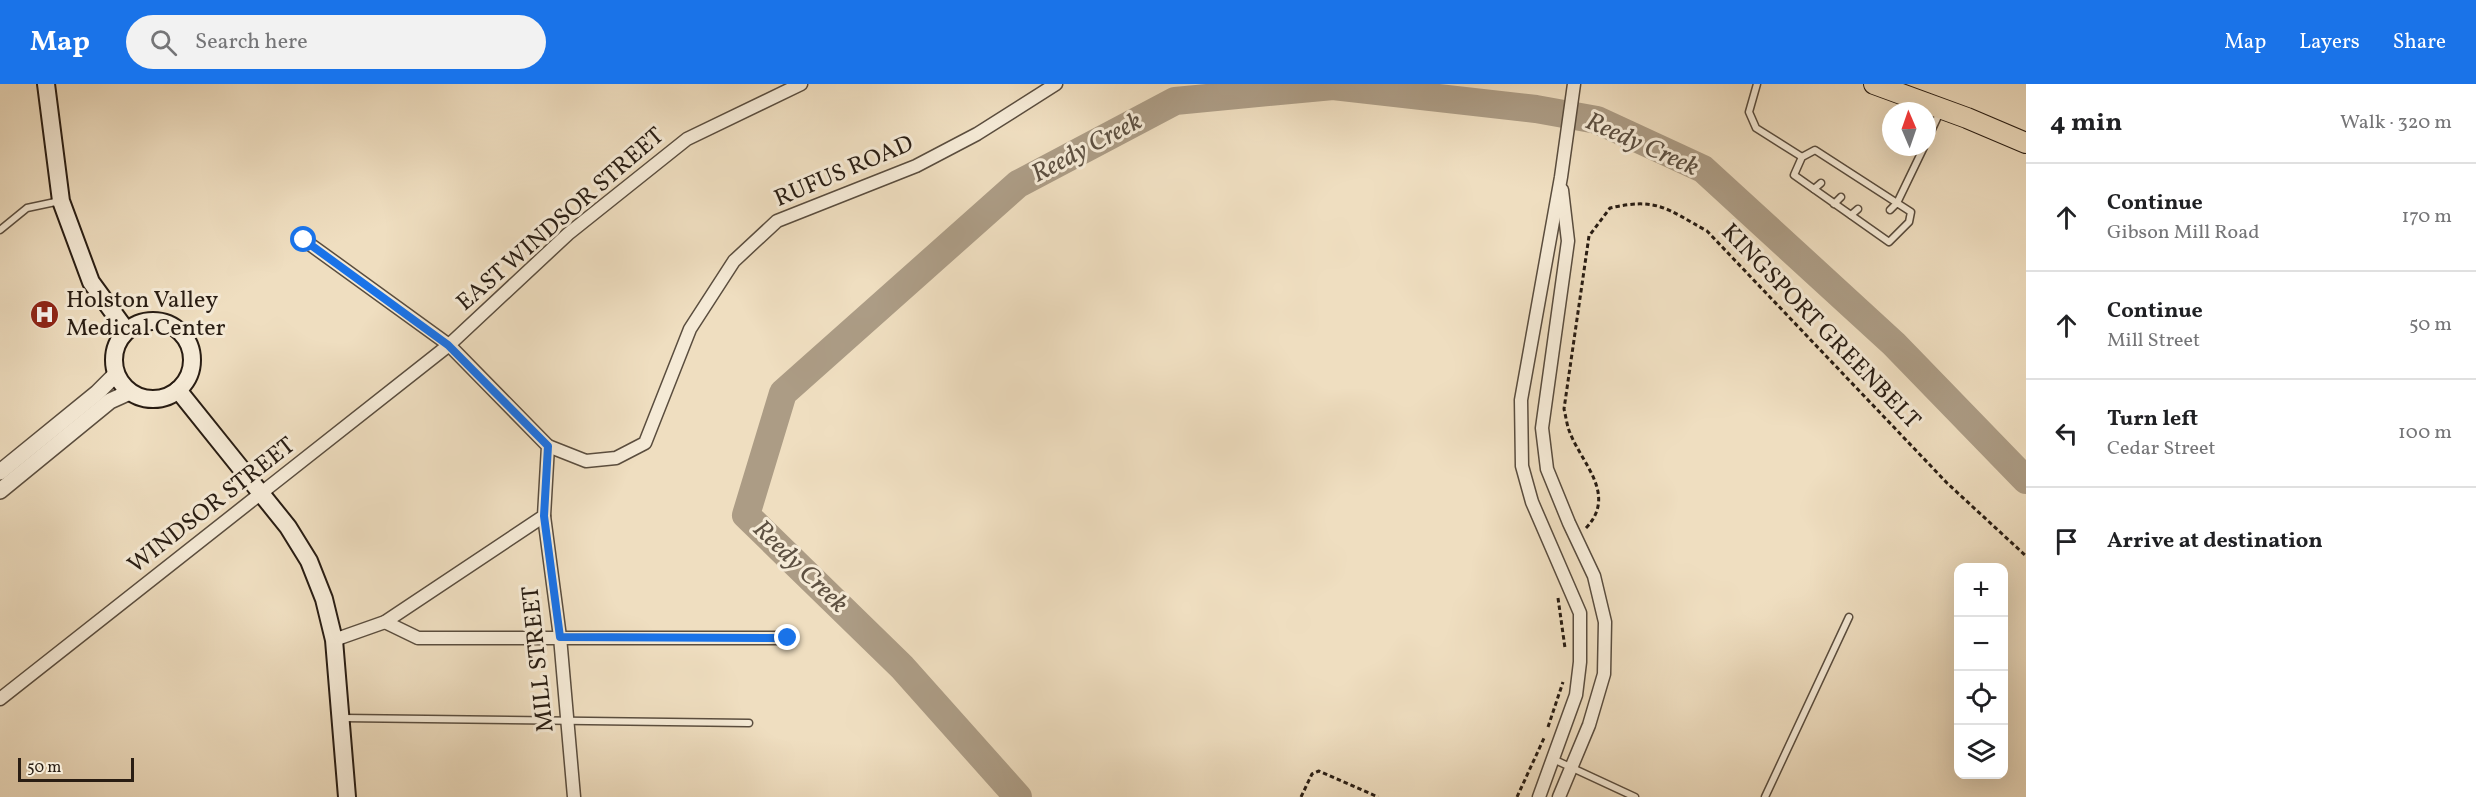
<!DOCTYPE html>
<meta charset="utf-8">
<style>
body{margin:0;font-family:Vollkorn,serif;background:#f2f2f2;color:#202124}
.controls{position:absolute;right:18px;bottom:18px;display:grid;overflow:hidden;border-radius:12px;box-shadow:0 6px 24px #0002}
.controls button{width:54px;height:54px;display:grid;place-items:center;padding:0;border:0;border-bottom:2px solid #e0e0e0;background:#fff;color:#202124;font:30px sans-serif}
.compass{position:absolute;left:1882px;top:18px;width:54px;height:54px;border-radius:50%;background:#fff;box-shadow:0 6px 24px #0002;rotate:358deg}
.scale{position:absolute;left:18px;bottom:15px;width:116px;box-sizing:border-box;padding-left:6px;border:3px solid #291d13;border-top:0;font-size:16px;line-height:21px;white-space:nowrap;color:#291d13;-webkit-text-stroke:4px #f5ead6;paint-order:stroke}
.stop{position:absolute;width:18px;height:18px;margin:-14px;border:4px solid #1a73e8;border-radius:50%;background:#fff}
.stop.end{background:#1a73e8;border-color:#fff;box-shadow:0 2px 6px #0008}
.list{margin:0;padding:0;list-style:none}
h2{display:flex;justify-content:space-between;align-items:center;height:78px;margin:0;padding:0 24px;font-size:26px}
h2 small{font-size:20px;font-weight:400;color:#757577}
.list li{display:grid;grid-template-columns:39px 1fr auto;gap:18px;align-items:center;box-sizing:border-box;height:108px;padding:0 24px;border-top:2px solid #e0e0e0}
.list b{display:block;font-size:22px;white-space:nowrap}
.list p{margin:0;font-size:20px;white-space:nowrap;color:#757577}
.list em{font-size:20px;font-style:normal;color:#757577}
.icon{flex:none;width:33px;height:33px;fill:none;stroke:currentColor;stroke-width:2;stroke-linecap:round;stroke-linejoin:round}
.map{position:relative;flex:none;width:2026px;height:713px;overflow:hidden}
header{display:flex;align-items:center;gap:36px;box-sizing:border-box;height:84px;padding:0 30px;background:#1a73e8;color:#fff}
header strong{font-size:28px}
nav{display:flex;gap:33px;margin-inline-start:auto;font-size:21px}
.search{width:420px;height:54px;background:#f2f2f2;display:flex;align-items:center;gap:15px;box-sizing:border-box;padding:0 21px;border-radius:33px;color:#757577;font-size:22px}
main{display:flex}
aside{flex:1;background:#fff}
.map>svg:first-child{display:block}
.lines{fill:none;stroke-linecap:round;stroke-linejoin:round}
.river{stroke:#ac9c85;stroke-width:28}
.service-casing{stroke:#5a4d3e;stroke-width:9}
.minor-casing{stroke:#5a4d3e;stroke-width:15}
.tertiary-casing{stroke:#5a4d3e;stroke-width:18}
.secondary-casing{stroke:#291d13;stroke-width:20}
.trunk-casing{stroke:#291d13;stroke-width:22}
.path{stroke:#291d13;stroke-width:3;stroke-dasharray:4.5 3;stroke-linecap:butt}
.service{stroke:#f5ead6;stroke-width:6}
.minor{stroke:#f5ead6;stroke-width:12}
.tertiary{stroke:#f5ead6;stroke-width:15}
.secondary{stroke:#f5ead6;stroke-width:16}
.trunk{stroke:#efdec0;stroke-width:20}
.route{stroke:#1a73e8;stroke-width:8}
.labels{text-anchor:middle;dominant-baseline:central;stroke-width:6;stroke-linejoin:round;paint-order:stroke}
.street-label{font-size:24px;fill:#291d13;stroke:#f5ead6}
.poi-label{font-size:24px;fill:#291d13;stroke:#f5ead6;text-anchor:start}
.water-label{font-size:26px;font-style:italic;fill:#5d5041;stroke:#f5ead6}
</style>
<header>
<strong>Map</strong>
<div class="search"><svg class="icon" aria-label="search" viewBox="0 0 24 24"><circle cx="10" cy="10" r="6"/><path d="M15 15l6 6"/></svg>Search here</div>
<nav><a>Map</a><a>Layers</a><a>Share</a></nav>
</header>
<main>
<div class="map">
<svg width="2026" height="713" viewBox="0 0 2026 713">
<rect width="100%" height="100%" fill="#efdec0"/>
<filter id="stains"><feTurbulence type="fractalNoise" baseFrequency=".00333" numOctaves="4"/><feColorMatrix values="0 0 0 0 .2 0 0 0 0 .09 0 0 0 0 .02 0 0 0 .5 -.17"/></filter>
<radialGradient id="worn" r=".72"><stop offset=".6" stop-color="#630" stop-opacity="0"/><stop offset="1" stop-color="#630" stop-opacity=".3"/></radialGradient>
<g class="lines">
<!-- river -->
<polyline class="river" points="1018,713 902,583 746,431 783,309 1018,100 1175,17 1333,2 1536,25 1597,36 1703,85 1894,260 2026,396"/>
<defs>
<g id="service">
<polyline points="1757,0 1749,28 1756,44 1802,73"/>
<polyline points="1927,56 1940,28"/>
<polyline points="1814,105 1821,99"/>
<polyline points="1834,120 1841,113"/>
<polyline points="1890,126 1897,119 1815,66 1802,73 1794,91 1889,158 1909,138 1911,128 1897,119 1924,63"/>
<polyline points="1851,131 1858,125"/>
<polyline points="0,146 27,124 60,117"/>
<polyline points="343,634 749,639"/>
<polyline points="1553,675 1635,713"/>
<polyline points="1765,713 1849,533"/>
</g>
<g id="minor">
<polyline points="304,156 449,261 548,362 544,432 385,538 334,556"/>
<polyline points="548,362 586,377 616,374 645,359 690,245 734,177 777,137 916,82 977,50 1056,0"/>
<polyline points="544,432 560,553 574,713"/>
<polyline points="385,538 418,554 788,554"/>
<polyline points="0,615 449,261 568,150 687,55 801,0"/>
<polyline points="1539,713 1576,611 1580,578 1580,529 1532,418 1522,382 1521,316 1561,93 1574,0"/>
<polyline points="1559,713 1589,641 1604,590 1605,538 1594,492 1569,439 1547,385 1542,344 1568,157 1562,106"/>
</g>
<g id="tertiary">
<polyline points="0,388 97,309 116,290"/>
<polyline points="0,407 110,317 130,308"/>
</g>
<g id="secondary">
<polyline points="46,0 61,117 91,198 126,246"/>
<circle cx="153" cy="276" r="39"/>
<polyline points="178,306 288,443 309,477 324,515 334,556 347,713"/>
</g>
<polyline id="trunk" points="1874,0 1967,34 2026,59"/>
</defs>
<!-- service casing -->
<use href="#service" class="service-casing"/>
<!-- minor casing -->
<use href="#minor" class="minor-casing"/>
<!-- tertiary casing -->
<use href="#tertiary" class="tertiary-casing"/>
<!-- secondary casing -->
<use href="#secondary" class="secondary-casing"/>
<!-- trunk casing -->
<use href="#trunk" class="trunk-casing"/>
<!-- path -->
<g class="path">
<path d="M1586,444C1617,411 1583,381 1570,349C1567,342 1566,333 1564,325L1589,152L1610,124C1657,113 1667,125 1707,147L1947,399L2026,472"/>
<polyline points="1558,514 1565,564"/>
<polyline points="1548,643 1563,598"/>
<polyline points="1301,713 1312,690 1319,687 1378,713"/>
<polyline points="1517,713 1545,652"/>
</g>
<!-- service -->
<use href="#service" class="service"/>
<!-- minor -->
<use href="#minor" class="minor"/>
<!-- tertiary -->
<use href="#tertiary" class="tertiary"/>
<!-- secondary -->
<use href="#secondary" class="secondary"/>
<!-- trunk -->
<use href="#trunk" class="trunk"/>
</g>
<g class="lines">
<!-- route -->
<polyline class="route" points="304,156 448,261 548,362 544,432 560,553 788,554"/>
</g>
<!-- icons -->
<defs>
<symbol id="hospital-disc" viewBox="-11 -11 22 22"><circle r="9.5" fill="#8f2418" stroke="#f5ead6"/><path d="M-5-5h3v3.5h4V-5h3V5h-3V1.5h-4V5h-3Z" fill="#fff"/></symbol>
</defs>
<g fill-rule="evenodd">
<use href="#hospital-disc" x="28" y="214" width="33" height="33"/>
</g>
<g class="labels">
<!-- street labels -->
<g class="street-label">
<text transform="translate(844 88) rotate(-23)">RUFUS ROAD</text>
<text transform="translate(561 136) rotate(-41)">EAST WINDSOR STREET</text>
<text transform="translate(1820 243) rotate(46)">KINGSPORT GREENBELT</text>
<text transform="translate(212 422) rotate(-38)">WINDSOR STREET</text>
<text transform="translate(539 575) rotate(-96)">MILL STREET</text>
</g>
<!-- poi labels -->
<g class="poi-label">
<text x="66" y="217">Holston Valley<tspan x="66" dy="28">Medical Center</tspan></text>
</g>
<!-- water labels -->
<g class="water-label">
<text transform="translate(1642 61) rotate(24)">Reedy Creek</text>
<text transform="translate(1087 64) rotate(-28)">Reedy Creek</text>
<text transform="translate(800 483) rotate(44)">Reedy Creek</text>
</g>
</g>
<rect width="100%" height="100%" filter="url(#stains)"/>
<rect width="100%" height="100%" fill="url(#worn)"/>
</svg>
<div class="controls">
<button>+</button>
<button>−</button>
<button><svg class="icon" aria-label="locate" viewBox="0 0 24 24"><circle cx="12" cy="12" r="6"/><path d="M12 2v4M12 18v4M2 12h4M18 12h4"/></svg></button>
<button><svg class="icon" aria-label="layers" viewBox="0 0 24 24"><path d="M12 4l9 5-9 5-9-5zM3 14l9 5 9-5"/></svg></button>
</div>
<svg class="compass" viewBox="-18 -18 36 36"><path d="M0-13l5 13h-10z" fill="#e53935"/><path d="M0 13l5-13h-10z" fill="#757577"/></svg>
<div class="scale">50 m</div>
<div class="stop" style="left:304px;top:156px"></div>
<div class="stop end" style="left:788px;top:554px"></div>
</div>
<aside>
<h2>4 min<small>Walk · 320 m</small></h2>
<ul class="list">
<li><svg class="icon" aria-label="ahead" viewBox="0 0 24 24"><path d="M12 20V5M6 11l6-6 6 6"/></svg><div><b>Continue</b><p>Gibson Mill Road</p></div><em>170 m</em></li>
<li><svg class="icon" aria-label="ahead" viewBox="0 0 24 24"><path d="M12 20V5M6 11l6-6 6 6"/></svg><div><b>Continue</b><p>Mill Street</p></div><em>50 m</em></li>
<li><svg class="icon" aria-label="left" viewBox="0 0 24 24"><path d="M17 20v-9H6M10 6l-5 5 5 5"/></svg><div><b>Turn left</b><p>Cedar Street</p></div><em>100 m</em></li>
<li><svg class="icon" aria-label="arrive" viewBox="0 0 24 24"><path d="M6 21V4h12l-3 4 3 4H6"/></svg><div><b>Arrive at destination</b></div></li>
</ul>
</aside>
</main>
